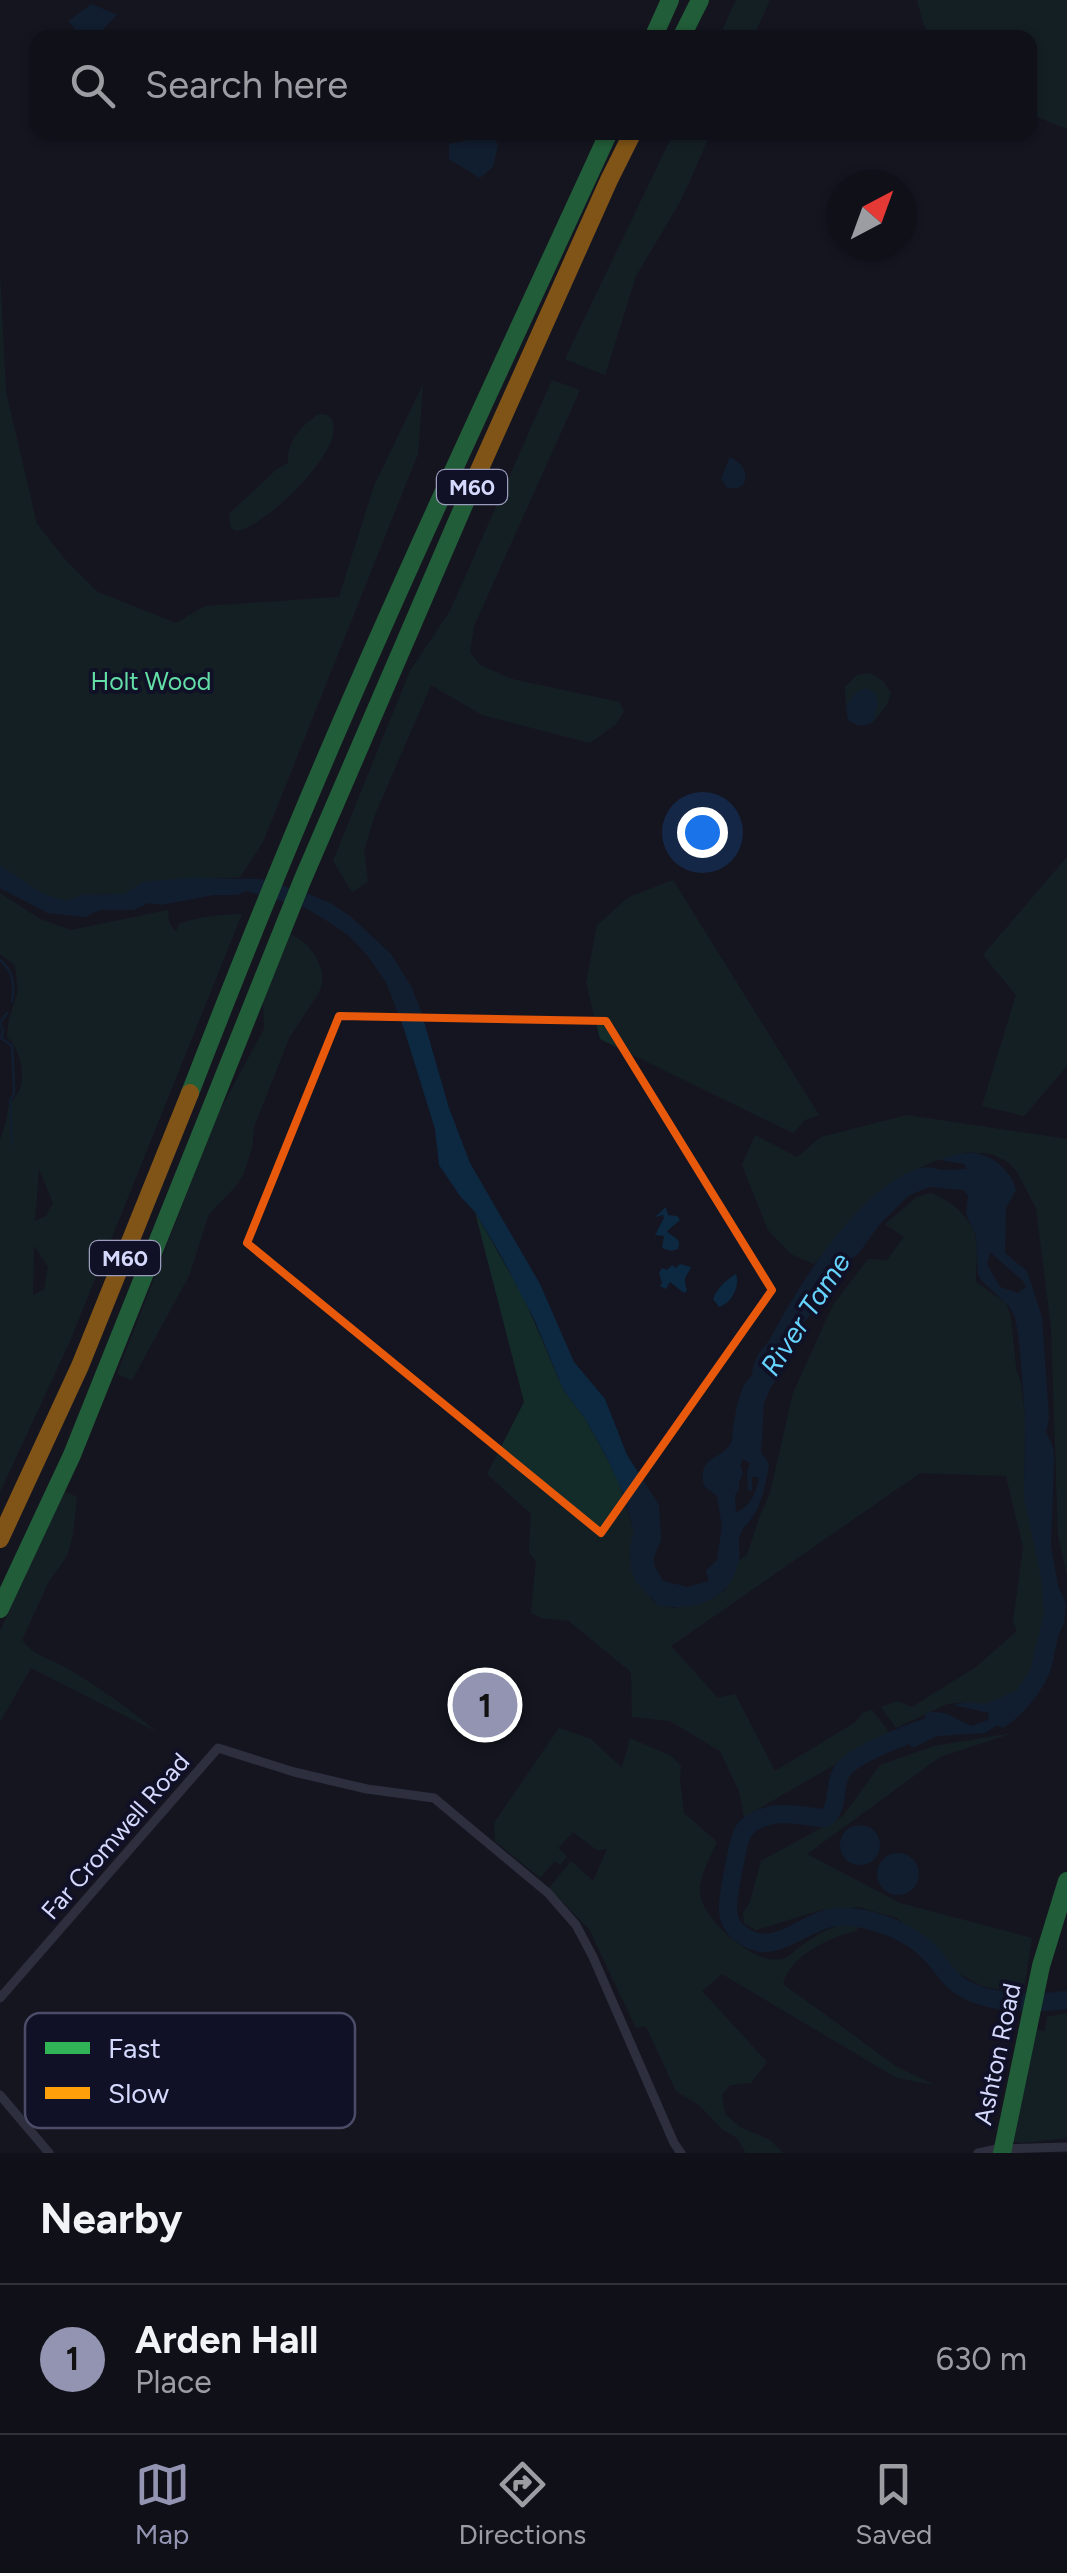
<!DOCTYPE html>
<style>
body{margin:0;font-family:Figtree,sans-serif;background:#1e1e26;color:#f1f3f6}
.compass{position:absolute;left:827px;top:170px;width:90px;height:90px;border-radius:50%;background:#101019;box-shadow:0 2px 8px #0004;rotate:41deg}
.you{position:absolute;left:702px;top:832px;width:35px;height:35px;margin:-25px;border:8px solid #fff;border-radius:50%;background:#1a73e8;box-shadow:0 0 0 15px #1a73e833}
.badge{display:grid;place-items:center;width:65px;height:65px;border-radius:50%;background:#9294b1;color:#111;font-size:32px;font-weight:700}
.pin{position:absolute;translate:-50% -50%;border:5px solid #fff;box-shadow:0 2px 10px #0006}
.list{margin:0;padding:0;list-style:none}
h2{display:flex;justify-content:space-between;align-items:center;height:130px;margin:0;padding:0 40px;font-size:42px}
h2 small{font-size:32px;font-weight:400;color:#9c9da2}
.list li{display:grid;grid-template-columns:65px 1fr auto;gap:30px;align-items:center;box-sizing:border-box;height:150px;padding:0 40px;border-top:2px solid #303038}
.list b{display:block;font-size:38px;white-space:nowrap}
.list p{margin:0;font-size:32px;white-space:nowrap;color:#9c9da2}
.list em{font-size:32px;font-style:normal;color:#9c9da2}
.icon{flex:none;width:55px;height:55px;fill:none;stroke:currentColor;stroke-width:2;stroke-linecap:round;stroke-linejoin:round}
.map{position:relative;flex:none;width:1067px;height:2153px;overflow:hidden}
.search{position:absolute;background:#101019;box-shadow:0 2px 8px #0004;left:30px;right:30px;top:30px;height:110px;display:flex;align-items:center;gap:25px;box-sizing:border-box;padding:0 35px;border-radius:20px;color:#9c9da2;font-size:38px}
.sheet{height:280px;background:#101019}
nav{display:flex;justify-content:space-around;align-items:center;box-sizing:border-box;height:140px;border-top:2px solid #303038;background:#101019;font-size:28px;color:#9c9da2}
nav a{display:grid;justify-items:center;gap:5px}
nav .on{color:#9294b1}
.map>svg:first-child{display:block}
.green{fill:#132c29;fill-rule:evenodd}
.water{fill:#0c2941;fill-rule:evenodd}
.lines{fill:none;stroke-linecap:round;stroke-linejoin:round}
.stream{stroke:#0c2941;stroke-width:2.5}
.river{stroke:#0c2941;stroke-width:18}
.street{stroke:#4a4d62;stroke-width:9}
.fast{stroke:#30b455;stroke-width:18}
.slow{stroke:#ff9f0a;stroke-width:18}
.marked{fill:none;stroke:#e8590c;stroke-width:8;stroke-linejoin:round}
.labels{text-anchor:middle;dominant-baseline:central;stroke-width:8;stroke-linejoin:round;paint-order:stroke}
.shield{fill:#101026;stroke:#9b9dbd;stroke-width:2.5}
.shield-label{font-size:22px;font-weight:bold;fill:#d6d9fe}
.park-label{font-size:25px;fill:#63dea7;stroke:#101026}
.street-label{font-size:25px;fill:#d6d9fe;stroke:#101026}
.water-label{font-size:28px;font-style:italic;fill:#66d3fc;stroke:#101026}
.key{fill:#101026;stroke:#4b4c67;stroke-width:2.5}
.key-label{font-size:28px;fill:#d6d9fe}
</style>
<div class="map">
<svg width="1067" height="2153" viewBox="0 0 1067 2153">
<rect width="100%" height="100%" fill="#151521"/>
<!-- green -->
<g class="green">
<polygon points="736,0 770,0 753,37 719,37"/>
<polygon points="917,0 1067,0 1067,129 1030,114 1030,38 930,37 923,22"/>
<polygon points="674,132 711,133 681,200 636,276 605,375 565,359"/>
<polygon points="0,273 6,392 37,524 68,563 98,592 176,623 205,606 339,597 374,486 423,384 418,454 263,842 240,877 144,882 124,894 82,895 67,901 43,894 0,865"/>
<polygon points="552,380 580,390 474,626 470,652 480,665 512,679 619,702 624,711 616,724 590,743 482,715 431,685 374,817 364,851 368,882 352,892 333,861 410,671 450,611"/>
<path d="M319,414L327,415L333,420C333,424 334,433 333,436C324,467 267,524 237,531L231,528L229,514L277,469L288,463C286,442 302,425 319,414Z"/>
<polygon points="870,673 883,681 891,693 887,704 873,722 878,703 856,693 846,706 845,687 857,675"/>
<polygon points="1067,857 1067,1066 1024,1116 982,1106 1016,995 983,955"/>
<polygon points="673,880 819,1115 805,1120 793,1133 600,1039 586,983 597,925 629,897"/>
<path d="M0,893L40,919L71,930L168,910L169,923L176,932L179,924C201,916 219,915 242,914L70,1341L0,1492V1140C4,1129 7,1120 8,1109C10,1101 17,1097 20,1089C26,1074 19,1046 7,1037L9,1019L18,991L15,965L0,954ZM39,1169L53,1203L46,1216L35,1221ZM34,1245L48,1267L44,1290L33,1295Z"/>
<polygon points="291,934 306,944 316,957 322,972 322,984 318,994 289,1038 254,1127 252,1148 243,1175 236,1186 209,1214 189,1276 132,1380 117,1374 217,1116 264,1029 263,1001"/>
<polygon points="907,1115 1067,1139 1067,1575 1058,1535 1051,1327 1036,1208 1017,1172 1008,1162 992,1154 967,1152 932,1162 899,1178 833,1241 814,1264 791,1254 768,1230 742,1165 755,1135 797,1157 821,1137"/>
<path d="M931,1193C950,1200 974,1219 976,1240C978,1254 975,1268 976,1282L1006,1303L1011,1317L1016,1368L1021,1383L1025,1416L1024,1498L1042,1579L1044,1613L1030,1671L1016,1691L985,1704L966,1702L947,1704L896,1728L881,1707L897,1701L912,1707L976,1667L1017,1631L1013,1622L1023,1547L1006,1476L920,1473L671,1646L718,1698L735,1694L775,1771L856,1722L862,1713L872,1710L890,1733L744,1817L739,1791L720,1751L670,1721L632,1717L631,1672L569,1621L541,1618L531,1613L536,1561L529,1552L531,1514L487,1474L524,1402L475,1212L524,1298L563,1389L586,1420L618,1479L634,1532L630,1547L631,1570L652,1600L659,1606L674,1608L713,1599L726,1589L739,1560L747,1555L760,1516L770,1493L793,1393L833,1305L868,1259L887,1260L904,1237L885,1224L917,1197Z"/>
<path d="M64,1491L77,1497L73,1535L67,1556L48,1583L22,1640C33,1655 47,1658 63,1666C96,1685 128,1708 157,1732L31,1668L0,1722V1631Z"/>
<path d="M559,1728L591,1739L622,1768L630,1738L671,1756L681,1766L680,1781L684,1813L717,1842C710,1858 699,1876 700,1893C702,1920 757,1969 785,1958C790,1956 793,1952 797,1949C817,1935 834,1922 860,1925L856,1931C830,1937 789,1956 783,1984L897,2067L935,2085L897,2078L722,1974L702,1991L767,2062L751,2083L730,2085L722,2095L725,2114L740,2127L770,2140L783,2153H746L737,2138L723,2130L699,2105L676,2091L646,2026L636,2028L589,1929L549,1888L571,1861L593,1881L607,1849L597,1850L573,1832L558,1848L567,1856L560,1865L555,1861L540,1878L495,1841L494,1823Z"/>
<polygon points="1013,1733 940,1757 807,1854 900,1903 1032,1938 1023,1994 982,1986 958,1973 931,1943 897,1918 859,1907 821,1910 756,1930 744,1923 743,1913 750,1902 761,1861 843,1816 880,1765 934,1746"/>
<polygon points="1067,2013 1067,2138 1022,2143 1011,2141 1036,2030 1045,2031 1047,2017"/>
</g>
<!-- water -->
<g class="water">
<polygon points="92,4 117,15 95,37 82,37 68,21"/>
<polygon points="492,136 498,144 493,167 480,178 449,159 449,144"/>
<path d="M730,457C741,463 750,472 743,485L738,488H727L721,478Z"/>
<path d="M865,688L875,693L878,703L873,722C863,728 857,726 848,720L846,706L856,693Z"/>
<path d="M0,865L43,894L67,901L82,895L124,894L143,882L188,878L261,879L309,894L332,904L350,916L391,954L411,986L421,1011L449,1108L470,1163L540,1284L574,1362L605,1399L627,1455L659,1505L661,1540L654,1557V1565L663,1581L688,1587L709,1581L706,1571L717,1560L722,1526L717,1496L704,1486C697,1455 721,1461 731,1443C733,1438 732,1432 733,1427C737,1409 738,1388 752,1375C753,1361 760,1350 769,1341C797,1287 860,1185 921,1168C930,1166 935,1169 944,1170C951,1170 960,1169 967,1169L964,1164L941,1160C948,1157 958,1153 966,1153C988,1151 1011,1169 1016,1190L1006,1208L1005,1253L1027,1271L1042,1317L1049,1418L1046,1432L1053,1447L1054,1458L1051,1546L1058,1586L1066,1604L1064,1624C1055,1637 1056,1655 1050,1671C1042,1693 1023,1715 1003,1728L997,1725L985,1733L937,1736L912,1748L898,1728L926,1718L924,1714C944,1707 955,1719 971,1726L988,1720L989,1713L954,1705L966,1702L985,1704L1016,1691L1030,1671L1044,1613L1041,1577L1024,1498L1025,1416L1019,1339L1015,1317L1009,1306L983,1282L978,1275L976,1235L966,1214L968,1196L964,1190L929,1187L908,1196L879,1225L858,1254L835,1271L807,1319L801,1326L788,1362L771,1387L764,1403L761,1452L769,1464L768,1470C765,1485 762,1503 753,1516C749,1523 742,1527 740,1535C737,1543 741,1551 739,1559C732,1600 696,1611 659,1606L636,1582L631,1570L630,1547L634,1531L624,1495L608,1460L586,1420L563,1389L534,1319L500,1254L475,1212L460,1196L439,1165L435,1129L404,1029L386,982L367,955L349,936L332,924L304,907L246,891L238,895H214L161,905L149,903L133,910H100L85,917L48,913L0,888ZM990,1252L1023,1281L1026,1287L1018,1293L1000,1287L987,1264ZM743,1459L750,1463L747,1473L748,1491L752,1490V1477H759C757,1493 750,1506 736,1513L735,1495L739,1490V1483L743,1473L740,1466Z"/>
<path d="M666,1207L668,1215L677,1216L680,1220L667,1231C671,1238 683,1237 678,1249L671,1251L662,1248L664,1236L655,1235L664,1218L663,1215L655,1217Z"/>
<path d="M680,1264L691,1267C685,1280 683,1276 687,1291L684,1293L670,1282L666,1289L660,1286L662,1283L659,1273L662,1268L667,1270L672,1265L676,1268Z"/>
<path d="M736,1274C740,1286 732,1303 719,1307L713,1299C718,1287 725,1281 736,1274Z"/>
<circle cx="860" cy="1845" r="20"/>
<circle cx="898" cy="1874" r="21"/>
</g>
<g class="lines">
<!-- stream -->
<g class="stream">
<path d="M0,960C13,971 15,984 12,1001"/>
<polyline points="7,1013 0,1023 3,1031 1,1038 12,1046 14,1086 14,1094 10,1100 12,1144"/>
</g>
<!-- river -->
<path class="river" d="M926,1728C905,1736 851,1754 841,1773C833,1788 840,1805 826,1818C800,1817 776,1807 752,1823C747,1826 744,1829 742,1834C738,1842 727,1900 728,1909C728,1919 733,1929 742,1935C772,1957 798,1927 826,1919C841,1915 858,1917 872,1921C894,1927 915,1937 931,1954C940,1963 946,1975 956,1983C984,2005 1033,2004 1067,2000"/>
<!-- street -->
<g class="street">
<polyline points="0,1998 218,1748 294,1772 367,1789 434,1798 548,1893 576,1925 593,1957 674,2143 681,2153"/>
<polyline points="0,2095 49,2153"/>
<polyline points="978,2153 997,2149 1067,2147"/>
</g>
<!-- fast -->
<g class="fast">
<polyline points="653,38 670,0"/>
<polyline points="681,38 700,0"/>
<path d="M190,1093C235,977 281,862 330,748C419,541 515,337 609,132"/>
<polyline points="0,1609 72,1455 302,881 473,484"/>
<polyline points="1002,2153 1041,1966 1067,1881"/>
</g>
<!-- slow -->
<g class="slow">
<polyline points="473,484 609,180 633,132"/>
<polyline points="0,1539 80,1366 190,1093"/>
</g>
</g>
<!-- marked area -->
<path d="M0 0H1067V2153H0ZM339,1016L606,1021L772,1290L601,1533L247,1243Z" fill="#151521" fill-opacity=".55" fill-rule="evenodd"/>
<path class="marked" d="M339,1016L606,1021L772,1290L601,1533L247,1243Z"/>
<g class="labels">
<!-- shield labels -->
<g class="shield">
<rect x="437" y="470" width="70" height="34" rx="8"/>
<rect x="90" y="1241" width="70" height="34" rx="8"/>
</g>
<g class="shield-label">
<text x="472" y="487">M60</text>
<text x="125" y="1258">M60</text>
</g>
<!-- park labels -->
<g class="park-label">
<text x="151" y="681">Holt Wood</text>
</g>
<!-- street labels -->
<g class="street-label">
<text transform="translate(115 1836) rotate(-49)">Far Cromwell Road</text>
<text transform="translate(997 2054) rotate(-78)">Ashton Road</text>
</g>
<!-- water labels -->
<g class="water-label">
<text transform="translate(805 1314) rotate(-57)">River Tame</text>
</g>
</g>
<!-- legend -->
<rect x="25" y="2013" width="330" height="115" rx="15" class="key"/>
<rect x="45" y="2042" width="45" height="12" fill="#30b455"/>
<rect x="45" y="2087" width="45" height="12" fill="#ff9f0a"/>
<g class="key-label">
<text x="108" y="2058">Fast</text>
<text x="108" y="2103">Slow</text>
</g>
</svg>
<svg class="compass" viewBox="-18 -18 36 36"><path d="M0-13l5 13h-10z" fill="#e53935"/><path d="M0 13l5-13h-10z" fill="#9c9da2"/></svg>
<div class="you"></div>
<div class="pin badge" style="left:485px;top:1705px">1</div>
<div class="search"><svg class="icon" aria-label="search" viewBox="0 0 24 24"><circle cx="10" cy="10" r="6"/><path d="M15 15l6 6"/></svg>Search here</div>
</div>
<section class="sheet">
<h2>Nearby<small></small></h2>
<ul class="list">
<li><span class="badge">1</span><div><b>Arden Hall</b><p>Place</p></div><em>630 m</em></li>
</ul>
</section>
<nav>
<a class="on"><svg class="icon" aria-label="map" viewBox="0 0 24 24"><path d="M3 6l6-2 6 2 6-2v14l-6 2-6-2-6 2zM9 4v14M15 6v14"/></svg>Map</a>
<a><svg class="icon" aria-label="directions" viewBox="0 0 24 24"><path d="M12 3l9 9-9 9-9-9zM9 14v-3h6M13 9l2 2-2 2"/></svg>Directions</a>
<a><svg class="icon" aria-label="saved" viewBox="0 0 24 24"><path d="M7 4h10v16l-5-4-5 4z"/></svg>Saved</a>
</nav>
